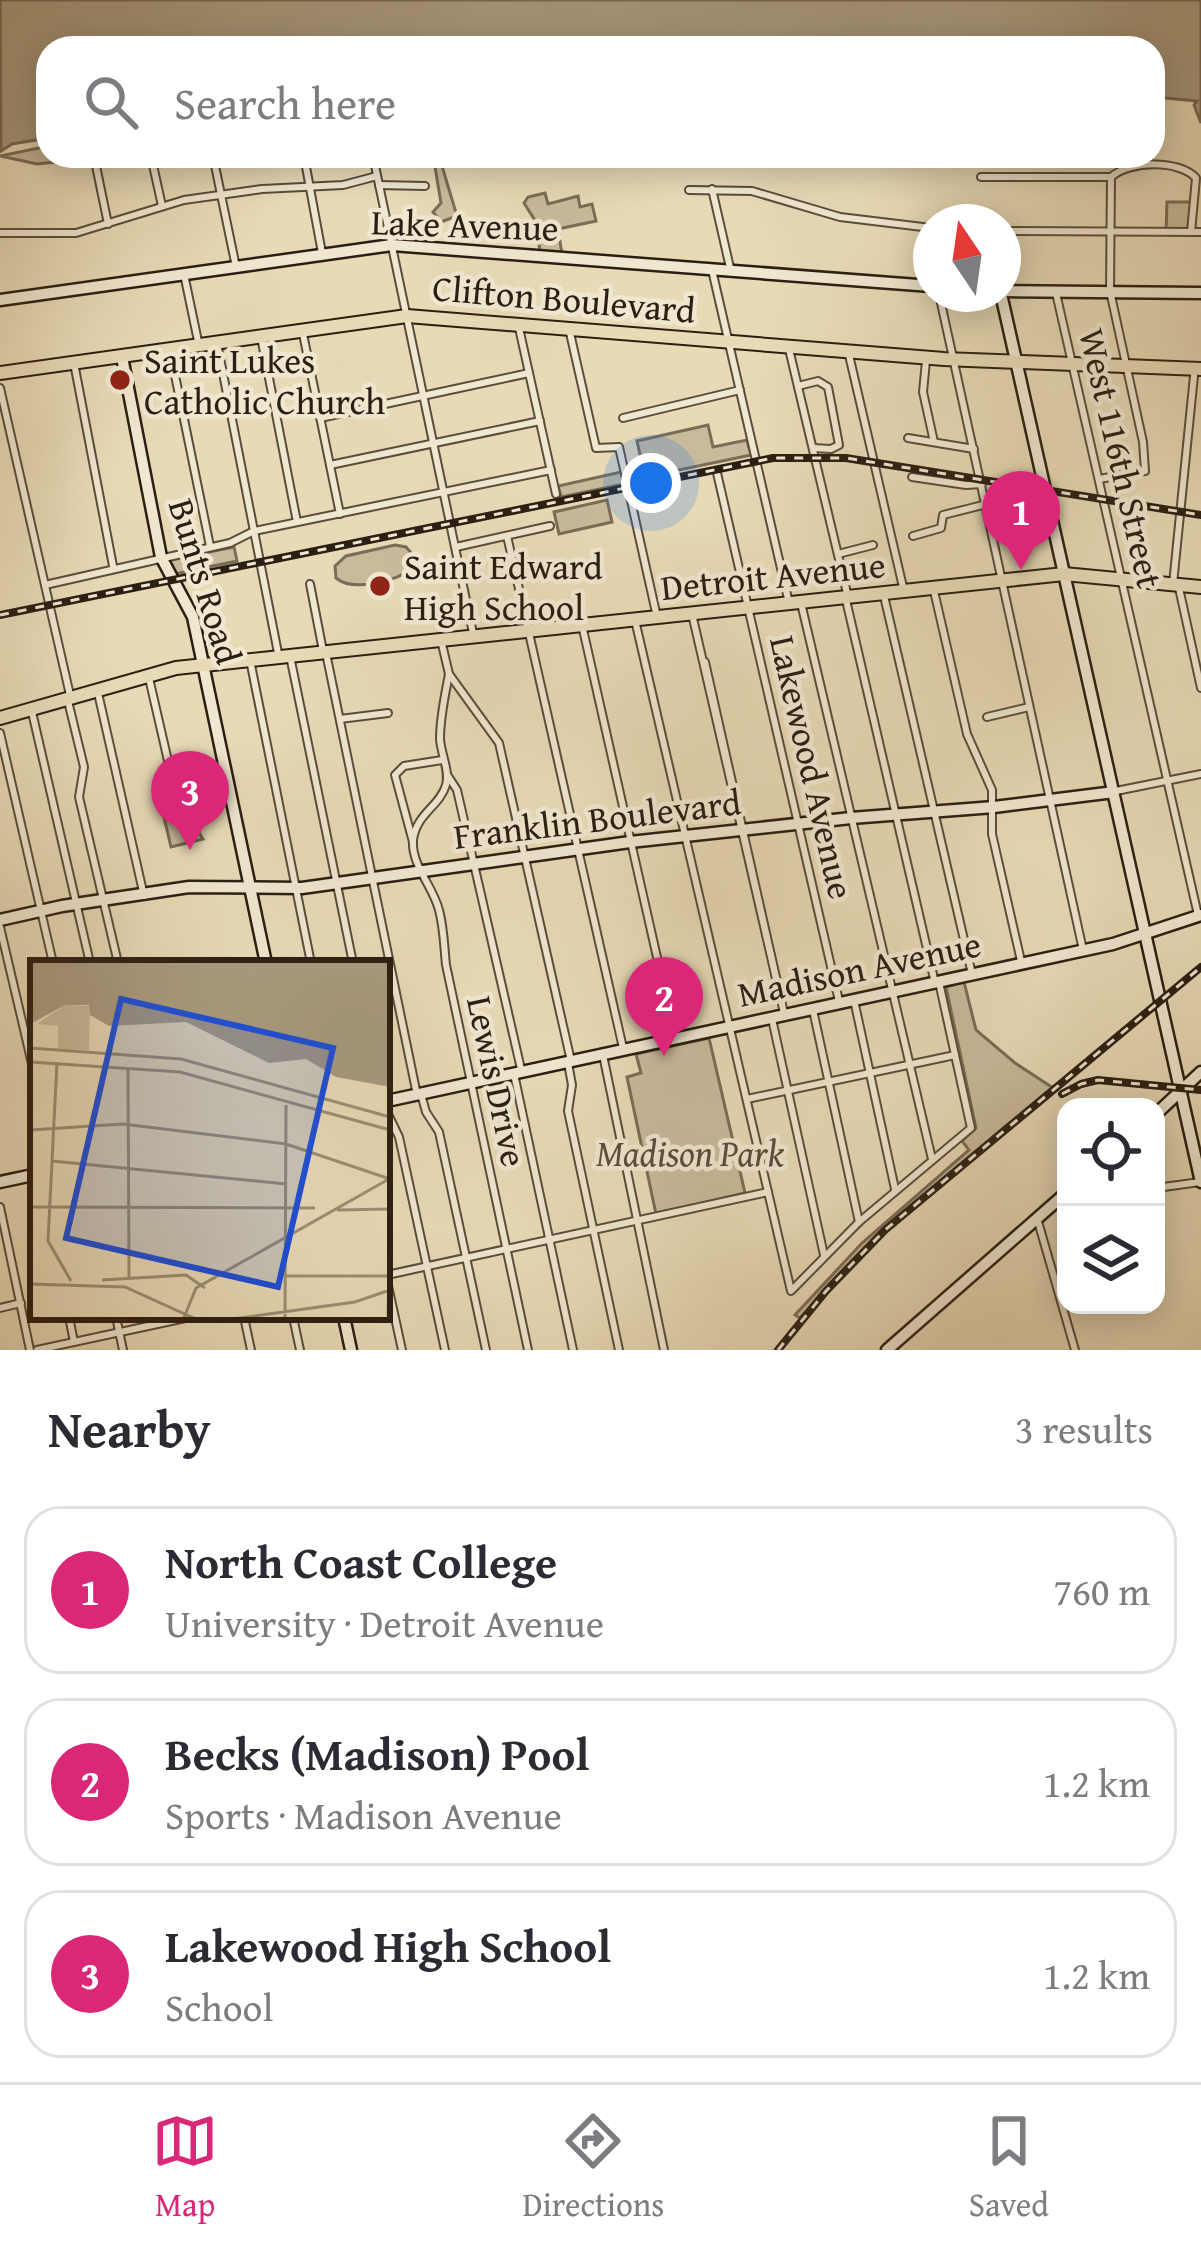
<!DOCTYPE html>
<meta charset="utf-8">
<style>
body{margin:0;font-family:"Gentium Book Plus",serif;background:#f7f7f7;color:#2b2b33}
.controls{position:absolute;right:36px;bottom:36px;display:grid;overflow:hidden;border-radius:24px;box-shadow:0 6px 30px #0003}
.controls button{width:108px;height:108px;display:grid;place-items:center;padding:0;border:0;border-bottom:3px solid #e1e1e2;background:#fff;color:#2b2b33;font:60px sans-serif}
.compass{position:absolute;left:913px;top:204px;width:108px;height:108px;border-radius:50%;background:#fff;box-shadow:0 6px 30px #0003;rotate:347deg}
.you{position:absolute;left:651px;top:483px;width:42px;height:42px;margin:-30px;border:9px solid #fff;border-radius:50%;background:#1a73e8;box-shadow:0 0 0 18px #1a73e833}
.badge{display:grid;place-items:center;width:78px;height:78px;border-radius:50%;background:#db2777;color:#fff;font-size:39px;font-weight:700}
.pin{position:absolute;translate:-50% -99px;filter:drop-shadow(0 3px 6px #0008)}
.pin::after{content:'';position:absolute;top:63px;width:42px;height:36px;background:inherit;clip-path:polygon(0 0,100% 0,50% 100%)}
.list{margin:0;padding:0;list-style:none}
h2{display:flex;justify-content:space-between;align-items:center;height:156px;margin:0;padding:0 48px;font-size:51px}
h2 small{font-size:39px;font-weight:400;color:#7c7c81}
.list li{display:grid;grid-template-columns:78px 1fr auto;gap:36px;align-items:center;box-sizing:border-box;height:168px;margin:0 24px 24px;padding:0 24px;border:3px solid #e1e1e2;border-radius:36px}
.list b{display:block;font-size:45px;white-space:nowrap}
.list p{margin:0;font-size:39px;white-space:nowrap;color:#7c7c81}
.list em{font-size:39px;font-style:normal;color:#7c7c81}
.icon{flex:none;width:66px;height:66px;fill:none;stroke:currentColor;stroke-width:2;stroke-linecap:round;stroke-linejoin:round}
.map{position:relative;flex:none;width:1201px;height:1350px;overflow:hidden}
.search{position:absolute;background:#fff;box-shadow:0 6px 30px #0003;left:36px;right:36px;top:36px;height:132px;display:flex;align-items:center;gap:30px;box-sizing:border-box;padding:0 42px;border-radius:36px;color:#7c7c81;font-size:45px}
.sheet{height:732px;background:#fff}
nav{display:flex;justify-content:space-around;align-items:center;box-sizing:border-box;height:168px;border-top:3px solid #e1e1e2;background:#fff;font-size:33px;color:#7c7c81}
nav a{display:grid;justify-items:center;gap:6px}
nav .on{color:#db2777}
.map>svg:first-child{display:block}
.green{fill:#c8ba9b;stroke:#7a6c56;stroke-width:3}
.water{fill:#a89a7f;stroke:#766853;stroke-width:3}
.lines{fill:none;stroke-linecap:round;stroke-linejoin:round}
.street-casing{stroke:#5a4d3b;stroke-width:10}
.secondary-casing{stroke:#2b1e12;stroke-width:15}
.primary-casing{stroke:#2b1e12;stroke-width:16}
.street{stroke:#f0e7d0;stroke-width:6}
.secondary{stroke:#f0e7d0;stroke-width:10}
.primary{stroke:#e8dab7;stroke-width:12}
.rail-casing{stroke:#2b1e12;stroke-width:8}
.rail{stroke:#f0e7d0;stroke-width:3;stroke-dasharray:9;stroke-linecap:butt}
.poi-dot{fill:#8f2418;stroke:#f0e7d0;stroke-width:4.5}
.labels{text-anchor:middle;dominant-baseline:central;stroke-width:9;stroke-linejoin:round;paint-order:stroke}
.street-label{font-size:36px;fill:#2b1e12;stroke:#f0e7d0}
.poi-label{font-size:36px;fill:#2b1e12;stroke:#f0e7d0;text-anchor:start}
.park-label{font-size:36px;font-style:italic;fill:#5a4d3b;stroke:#f0e7d0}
.inset-road{fill:none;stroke:#9c8f75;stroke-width:3}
.view{fill:#1d4ed8;fill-opacity:0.15;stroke:#1d4ed8;stroke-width:6}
.inset-edge{fill:none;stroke:#2b1e12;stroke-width:6}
</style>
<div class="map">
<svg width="1201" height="1350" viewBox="0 0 1201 1350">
<rect width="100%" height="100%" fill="#e8dab7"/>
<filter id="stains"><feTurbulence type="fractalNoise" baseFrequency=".00167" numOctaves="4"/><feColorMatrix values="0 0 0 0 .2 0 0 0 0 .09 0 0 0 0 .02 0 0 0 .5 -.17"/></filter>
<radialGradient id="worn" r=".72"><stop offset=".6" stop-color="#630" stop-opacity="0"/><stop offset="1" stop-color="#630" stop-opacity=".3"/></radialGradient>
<!-- green -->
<g class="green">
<polygon points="48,146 48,156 61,156 56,162 37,164 0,156"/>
<polygon points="410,156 439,156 457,216 441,222 433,212 441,203 434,161 411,159"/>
<polygon points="545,193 548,204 578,196 580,207 592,204 596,221 558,229 562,254 540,252 536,222 524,203 528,197"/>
<polygon points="1167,202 1193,202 1191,232 1166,232"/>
<polygon points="708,425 713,447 747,440 751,455 645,477 637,441"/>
<polygon points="621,472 624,484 561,497 558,486"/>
<polygon points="607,500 612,522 559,534 554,512"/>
<path d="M395,545L406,547L413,555V567C398,582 352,592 336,578L335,566L346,556Z"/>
<polygon points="234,547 237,561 175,574 169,560"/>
<polygon points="163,813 189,818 203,839 171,847"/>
<polygon points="964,982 976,1030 1015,1063 1053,1088 866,1247 800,1318 795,1315 862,1243 969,1150 962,1141 976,1128 946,987"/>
<polygon points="709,1038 745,1193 656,1214 627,1077 641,1073 636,1054"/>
</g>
<!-- water -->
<polygon class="water" points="0,0 1201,0 1201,123 1194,105 1197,101 1153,97 1153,48 392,48 389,43 374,41 349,48 48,48 48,138 12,144 1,151"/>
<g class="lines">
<defs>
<g id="street">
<polyline points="89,156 93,161 98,156"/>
<polyline points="151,156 162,206"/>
<polyline points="213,156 236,267"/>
<polyline points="304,156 322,253"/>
<polyline points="373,156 473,633"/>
<polyline points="95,161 108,224"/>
<path d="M981,177H1111C1130,160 1180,160 1196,178L1191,232"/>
<polyline points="379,185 425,186"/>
<polyline points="712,189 731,272"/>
<polyline points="689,190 752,191 840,217 931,228"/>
<polyline points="1003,231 1201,232"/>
<polyline points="0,233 76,233 184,200 262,189 343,185 377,176"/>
<polyline points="712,270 789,603"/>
<polyline points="184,274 199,346"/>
<polyline points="1056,293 1198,915"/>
<polyline points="939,294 1083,950"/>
<polyline points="519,328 556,494"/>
<polyline points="570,333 596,448 619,447 657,617"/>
<polyline points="303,334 340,514"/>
<polyline points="261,337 297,522"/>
<polyline points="217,343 279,658"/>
<polyline points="789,349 847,593"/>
<polyline points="170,351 210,546"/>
<polyline points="849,355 903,587"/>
<polyline points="926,361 923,392 934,442"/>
<polyline points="74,363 113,566"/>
<polyline points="798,386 818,381 828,387 839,445 831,449 813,448"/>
<polyline points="0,388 70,695"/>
<polyline points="320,418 529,373"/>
<polyline points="623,418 740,390"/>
<polyline points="908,438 974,449"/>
<polyline points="330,465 540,421"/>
<polyline points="717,473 839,1001"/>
<polyline points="912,477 966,485 982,484"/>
<polyline points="1099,479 1145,471 1143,442 1110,291 1111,177"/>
<polyline points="507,536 623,1048"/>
<polyline points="913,536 941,528 943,515 987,504"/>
<polyline points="456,547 550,526"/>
<polyline points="838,554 873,545"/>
<polyline points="310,584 323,651"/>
<polyline points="1173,584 1195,366"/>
<polyline points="45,585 230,543 254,531 551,470"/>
<polyline points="1179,588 1201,688"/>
<polyline points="934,591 967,734 992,790 992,834 1021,961"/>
<polyline points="884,596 972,974"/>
<polyline points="846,600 935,983"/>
<polyline points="801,603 932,1159"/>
<polyline points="692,614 784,1013"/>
<polyline points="635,620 791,1291 859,1222 971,1128 939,982"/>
<polyline points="582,625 675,1037"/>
<polyline points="441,640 449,674 499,743 571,1061"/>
<polyline points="326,653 417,1095"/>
<polyline points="290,656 353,963"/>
<polyline points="250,660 311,963"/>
<polyline points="705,662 777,982"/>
<path d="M449,674C445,695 440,717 440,739C441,754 450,771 446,785C440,806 416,814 413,840C411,865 433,886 439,910C444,929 444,946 446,965L528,1350"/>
<polyline points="149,678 174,787"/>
<polyline points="98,693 144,896"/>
<polyline points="68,701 84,767 79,797 118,963"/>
<polyline points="32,712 90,963"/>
<polyline points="987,717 1029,707"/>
<polyline points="340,719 388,713"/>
<polyline points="0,733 53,963"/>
<polyline points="448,776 457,790 521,1069"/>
<polyline points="1116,791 1201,774"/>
<polyline points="413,842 395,775 404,766 442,760"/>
<polyline points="0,927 33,1068"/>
<polyline points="854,1000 895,1189"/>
<polyline points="813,1010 859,1222"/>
<polyline points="772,1019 824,1255"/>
<polyline points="603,1055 664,1350"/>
<polyline points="568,1063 572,1085 568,1111 619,1350"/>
<polyline points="514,1074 573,1350"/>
<polyline points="421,1094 426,1112 439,1132 486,1350"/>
<polyline points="747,1099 955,1055"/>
<polyline points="387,1112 399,1137 445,1350"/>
<polyline points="1156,1188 1200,1182"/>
<polyline points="0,1207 30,1350"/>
<polyline points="1037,1218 1075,1350"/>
<polyline points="387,1275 768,1192"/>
<polyline points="387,1281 402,1350"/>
<polyline points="0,1308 21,1303"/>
<polyline points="69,1317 74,1342"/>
<polyline points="116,1317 123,1350"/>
<polyline points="244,1317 251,1350"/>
<polyline points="293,1317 300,1350"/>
<polyline points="37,1350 190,1317"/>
</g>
<g id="secondary">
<polyline points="1003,291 1201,293"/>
<polyline points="1001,294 1201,1182"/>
<polyline points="0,300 392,245 931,286"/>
<polyline points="122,357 161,557 193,617 266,963"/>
<polyline points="0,920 62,906 189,887 302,888 630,842 851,818 994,807 1114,792"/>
<polyline points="387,1101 1113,944 1201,915"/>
<polyline points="1156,1114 1201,1072"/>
<polyline points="0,1182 33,1175"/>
<polyline points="344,1317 351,1350"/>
<polyline points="887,1350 1066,1193"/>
</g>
<g id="primary">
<polyline points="0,373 407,316 944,359 1201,369"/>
<polyline points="0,718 176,668 1064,574 1201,587"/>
</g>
</defs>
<!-- street casing -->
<use href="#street" class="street-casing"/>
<!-- secondary casing -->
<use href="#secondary" class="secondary-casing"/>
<!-- primary casing -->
<use href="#primary" class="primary-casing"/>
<!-- street -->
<use href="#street" class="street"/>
<!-- secondary -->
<use href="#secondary" class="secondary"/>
<!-- primary -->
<use href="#primary" class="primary"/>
<defs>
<g id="rail">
<polyline points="0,615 773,458 846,458 1201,515"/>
<polyline points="1062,1094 1081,1084 1098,1080 1201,1090"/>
<polyline points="778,1350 826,1291 885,1230 1201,967"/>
</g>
</defs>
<!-- rail casing -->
<use href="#rail" class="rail-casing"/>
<!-- rail -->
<use href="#rail" class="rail"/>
</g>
<!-- markers -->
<g class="poi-dot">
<circle cx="120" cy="380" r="12"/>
<circle cx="380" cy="586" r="12"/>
</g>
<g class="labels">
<!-- street labels -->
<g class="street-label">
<text transform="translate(465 224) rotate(2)">Lake Avenue</text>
<text transform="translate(564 298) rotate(5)">Clifton Boulevard</text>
<text transform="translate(1122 458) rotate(77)">West 116th Street</text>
<text transform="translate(773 575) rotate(-6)">Detroit Avenue</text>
<text transform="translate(206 581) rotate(73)">Bunts Road</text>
<text transform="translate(813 767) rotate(77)">Lakewood Avenue</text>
<text transform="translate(597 818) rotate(-7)">Franklin Boulevard</text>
<text transform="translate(859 968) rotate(-12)">Madison Avenue</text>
<text transform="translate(498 1081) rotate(78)">Lewis Drive</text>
</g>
<!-- poi labels -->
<g class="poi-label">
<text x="144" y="359">Saint Lukes<tspan x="144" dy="41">Catholic Church</tspan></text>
<text x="404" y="565">Saint Edward<tspan x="404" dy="41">High School</tspan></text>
</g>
<!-- park labels -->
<g class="park-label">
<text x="690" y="1152">Madison Park</text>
</g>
</g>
<!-- overview -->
<g transform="translate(30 960)">
<rect width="360" height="360" fill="#e8dab7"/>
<path d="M35,45L60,46L59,90L28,89V66L7,64Z" fill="#c8ba9b"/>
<path d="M0,0H360V127L306,117L276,99L239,103L156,62L79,66L60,55L59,45H35L0,64Z" fill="#a89a7f"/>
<path class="inset-road" d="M0,88L151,99L360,157M0,102L150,112L360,170M27,102L18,281L41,321M98,107L99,317M0,170L93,164L256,184L360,219M22,201L256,224M0,247L285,248M307,250L360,249M255,316H360M72,320L156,315L175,328M0,324L95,327L168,360M358,356L360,253M153,360L166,328L359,219M195,360L325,342L360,330M255,360L256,145"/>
<path class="view" d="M91,39L303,88L248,327L36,278Z"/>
<rect width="360" height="360" class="inset-edge"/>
</g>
<rect width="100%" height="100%" filter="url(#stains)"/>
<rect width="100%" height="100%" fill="url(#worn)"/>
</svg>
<div class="controls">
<button><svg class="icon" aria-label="locate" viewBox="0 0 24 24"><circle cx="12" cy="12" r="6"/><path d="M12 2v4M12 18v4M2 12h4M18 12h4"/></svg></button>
<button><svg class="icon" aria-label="layers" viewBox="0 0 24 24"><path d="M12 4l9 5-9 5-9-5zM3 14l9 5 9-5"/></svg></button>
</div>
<svg class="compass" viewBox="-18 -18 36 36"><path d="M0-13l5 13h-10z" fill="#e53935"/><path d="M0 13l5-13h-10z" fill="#7c7c81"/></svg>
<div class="you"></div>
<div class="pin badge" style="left:1021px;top:570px">1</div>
<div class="pin badge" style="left:664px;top:1056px">2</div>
<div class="pin badge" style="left:190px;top:850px">3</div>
<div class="search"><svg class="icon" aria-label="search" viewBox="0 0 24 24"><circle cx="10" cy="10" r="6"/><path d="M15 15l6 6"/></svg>Search here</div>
</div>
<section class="sheet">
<h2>Nearby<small>3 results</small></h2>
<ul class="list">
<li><span class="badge">1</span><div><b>North Coast College</b><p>University · Detroit Avenue</p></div><em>760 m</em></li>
<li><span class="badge">2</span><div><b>Becks (Madison) Pool</b><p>Sports · Madison Avenue</p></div><em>1.2 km</em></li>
<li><span class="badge">3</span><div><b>Lakewood High School</b><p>School</p></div><em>1.2 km</em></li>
</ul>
</section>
<nav>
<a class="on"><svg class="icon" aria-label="map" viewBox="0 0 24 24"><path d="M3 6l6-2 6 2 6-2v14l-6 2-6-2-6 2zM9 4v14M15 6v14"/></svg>Map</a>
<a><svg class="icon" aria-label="directions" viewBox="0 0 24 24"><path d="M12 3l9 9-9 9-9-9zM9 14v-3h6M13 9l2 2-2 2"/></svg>Directions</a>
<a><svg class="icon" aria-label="saved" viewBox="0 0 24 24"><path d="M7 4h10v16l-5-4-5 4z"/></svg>Saved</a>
</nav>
